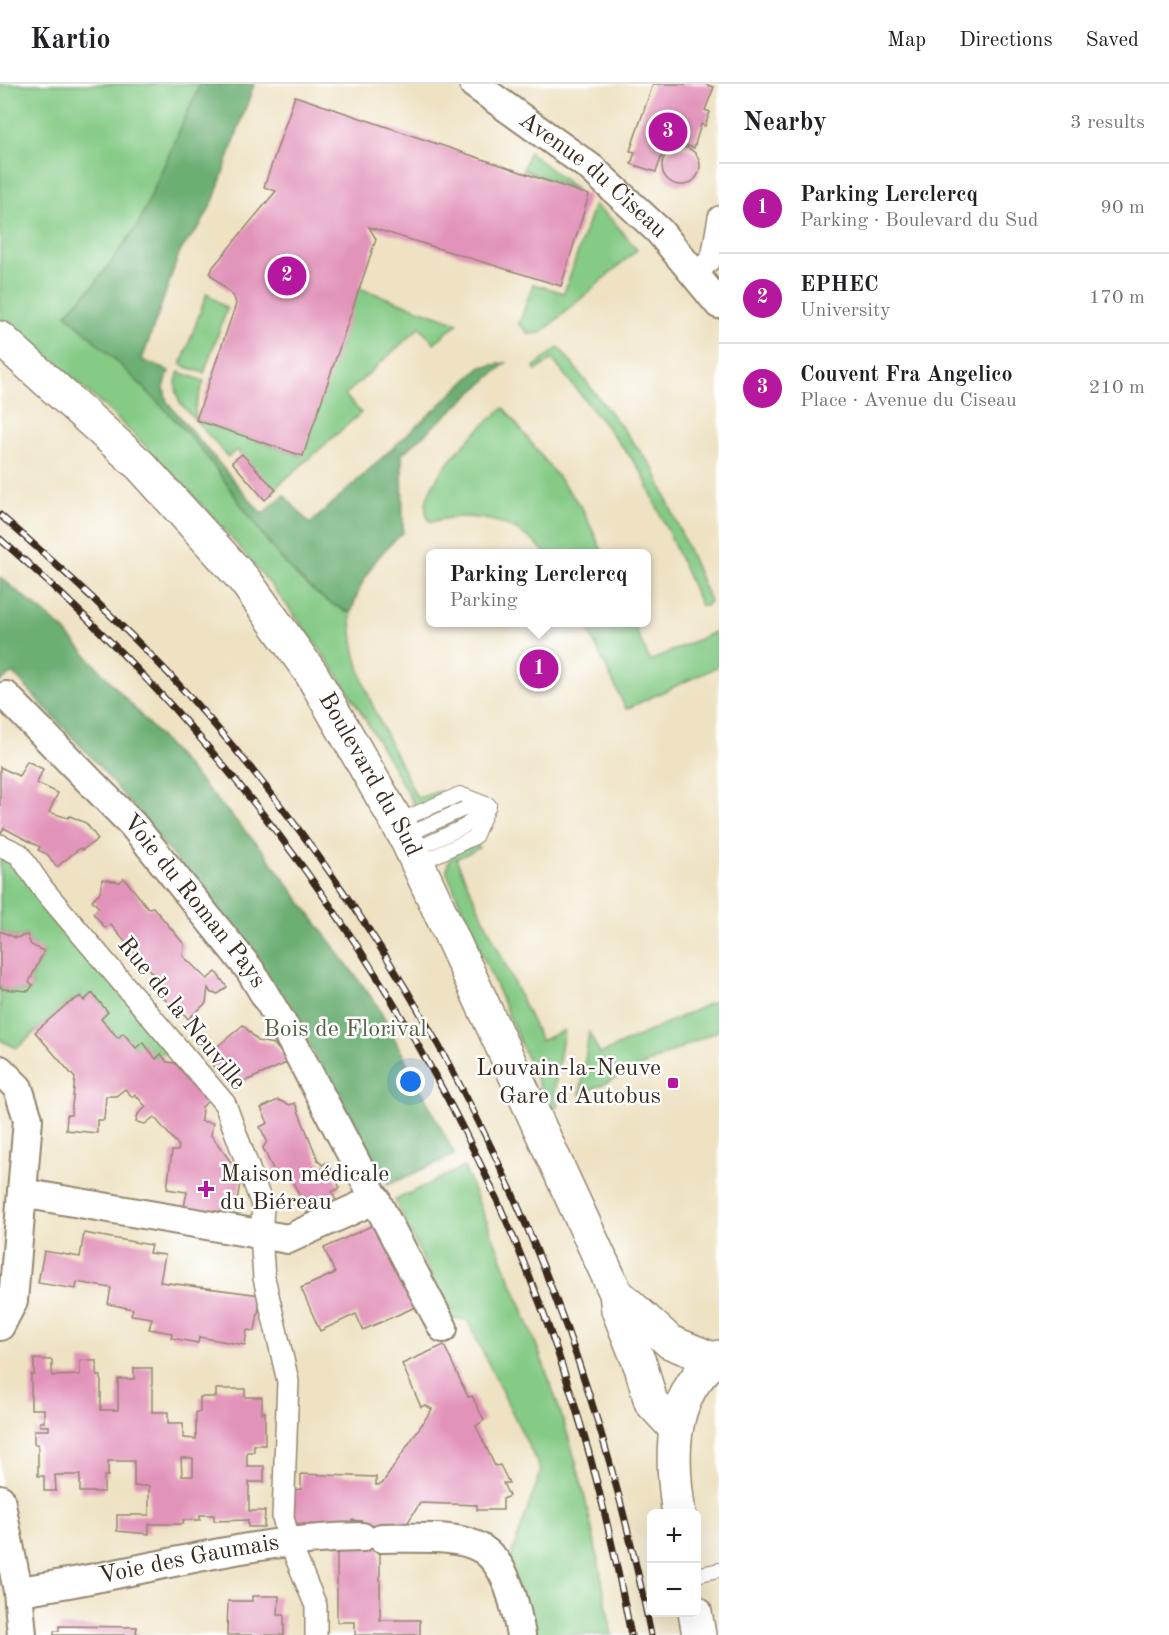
<!DOCTYPE html>
<meta charset="utf-8">
<style>
body{margin:0;font-family:"Old Standard TT",serif;background:#f2f2f2;color:#202124}
.controls{position:absolute;right:18px;bottom:18px;display:grid;overflow:hidden;border-radius:9px;box-shadow:0 6px 24px #0002}
.controls button{width:54px;height:54px;display:grid;place-items:center;padding:0;border:0;border-bottom:2px solid #e0e0e0;background:#fff;color:#202124;font:30px sans-serif}
.you{position:absolute;left:411px;top:998px;width:21px;height:21px;margin:-15px;border:4px solid #fff;border-radius:50%;background:#1a73e8;box-shadow:0 0 0 9px #1a73e833}
.badge{display:grid;place-items:center;width:39px;height:39px;border-radius:50%;background:#b5179e;color:#fff;font-size:20px;font-weight:700}
.pin{position:absolute;translate:-50% -50%;border:3px solid #fff;box-shadow:0 2px 6px #0006}
.popup{position:absolute;left:426px;top:465px;width:225px;height:78px;box-sizing:border-box;display:grid;place-content:center;border-radius:9px;background:#fff;filter:drop-shadow(0 2px 4px #0005);font-size:20px;white-space:nowrap;color:#757577}
.popup b{font-size:22px;color:#202124}
.popup::after{content:'';position:absolute;left:50%;top:100%;margin-left:-12px;border:12px solid transparent;border-top-color:#fff}
.list{margin:0;padding:0;list-style:none}
h2{display:flex;justify-content:space-between;align-items:center;height:78px;margin:0;padding:0 24px;font-size:26px}
h2 small{font-size:20px;font-weight:400;color:#757577}
.list li{display:grid;grid-template-columns:39px 1fr auto;gap:18px;align-items:center;box-sizing:border-box;height:90px;padding:0 24px;border-top:2px solid #e0e0e0}
.list b{display:block;font-size:22px;white-space:nowrap}
.list p{margin:0;font-size:20px;white-space:nowrap;color:#757577}
.list em{font-size:20px;font-style:normal;color:#757577}
.map{position:relative;flex:none;width:719px;height:1551px;overflow:hidden}
header{display:flex;align-items:center;gap:36px;box-sizing:border-box;height:84px;padding:0 30px;background:#fff;border-bottom:2px solid #e0e0e0}
header strong{font-size:28px}
nav{display:flex;gap:33px;margin-inline-start:auto;font-size:21px}
main{display:flex}
aside{flex:1;background:#fff}
.map>svg:first-child{display:block}
.green{fill:#85cb86;stroke:#607a52;stroke-width:1.5}
.forest{fill:#6caf73;stroke:#546c48;stroke-width:1.5}
.building{fill:#e293b9;fill-rule:evenodd}
.lines{fill:none;stroke-linecap:round;stroke-linejoin:round}
.service-casing{stroke:#948670;stroke-width:16}
.pedestrian-casing{stroke:#948670;stroke-width:24}
.minor-casing{stroke:#948670;stroke-width:32}
.secondary-casing{stroke:#948670;stroke-width:36}
.service{stroke:#fff;stroke-width:14}
.pedestrian{stroke:#fff;stroke-width:21}
.minor{stroke:#fff;stroke-width:28}
.secondary{stroke:#fff;stroke-width:33}
.rail-casing{stroke:#3b2a1e;stroke-width:7}
.rail{stroke:#fff;stroke-width:4.5;stroke-dasharray:14;stroke-linecap:butt}
.poi-dot{fill:#b5179e;stroke:#fff;stroke-width:2}
.labels{text-anchor:middle;dominant-baseline:central;stroke-width:5;stroke-linejoin:round;paint-order:stroke}
.street-label{font-size:24px;fill:#3b2a1e;stroke:#fff}
.park-label{font-size:24px;fill:#556242;stroke:#fff}
.poi-label{font-size:24px;fill:#3b2a1e;stroke:#fff;text-anchor:end}
</style>
<header>
<strong>Kartio</strong>
<nav><a>Map</a><a>Directions</a><a>Saved</a></nav>
</header>
<main>
<div class="map">
<svg width="719" height="1551" viewBox="0 0 719 1551">
<rect width="100%" height="100%" fill="#fff"/>
<filter id="ink" filterUnits="userSpaceOnUse"><feTurbulence type="fractalNoise" baseFrequency=".0167" numOctaves="2"/><feDisplacementMap in="SourceGraphic" scale="12" xChannelSelector="R" yChannelSelector="G"/><feConvolveMatrix kernelMatrix="1 2 1 2 8 2 1 2 1" color-interpolation-filters="sRGB"/></filter>
<filter id="wash" filterUnits="userSpaceOnUse"><feTurbulence type="fractalNoise" baseFrequency=".008" numOctaves="4" result="noise"/><feDisplacementMap in="SourceGraphic" scale="24" xChannelSelector="R" yChannelSelector="G"/><feGaussianBlur stdDeviation="1.35" result="paint"/><feColorMatrix in="noise" values="0 0 0 0 0 0 0 0 0 0 0 0 0 0 0 0 0 1.4 0 .05"/><feComposite in="paint" operator="in"/></filter>
<g filter="url(#wash)">
<rect width="100%" height="100%" fill="#eee2c3"/>
<!-- green -->
<g class="green">
<path d="M0,0H200L138,141L95,200L66,230C111,271 156,313 196,359C241,412 284,504 351,529C350,592 390,656 416,712L418,714L441,707L443,711L416,724C389,677 364,629 333,584C244,456 123,329 0,234Z"/>
<polygon points="529,68 577,106 523,86"/>
<polygon points="594,121 614,138 637,166 541,249 529,250 519,240 533,200 564,209"/>
<path d="M359,204L458,239L434,259L420,243L345,311L361,329L274,405L237,366L228,373L181,320C176,311 174,298 179,288L204,297L195,324L196,336L302,372Z"/>
<polygon points="207,209 227,225 204,289 181,281"/>
<polygon points="559,263 654,385 710,517 706,522 701,522 642,389 632,375 552,275 536,287 534,283"/>
<path d="M504,324L582,424L603,469H545C516,436 472,426 431,438C405,411 484,338 504,324Z"/>
<polygon points="585,539 633,539 650,577 719,546 719,582 626,625"/>
<path d="M477,760L479,764L456,775L541,957L564,946L554,1008L558,1023L550,1027L447,789C446,769 461,767 477,760Z"/>
<polygon points="0,772 28,797 168,965 156,975 143,959 136,964 123,950 118,954 101,935 108,928 92,909 84,917 80,912 65,921 17,964 0,956 0,902 2,905 29,907 33,901 29,898 44,868 31,861 27,851 16,854 0,847"/>
<polygon points="719,915 719,946 580,1011 589,948 600,970"/>
<path d="M464,1083C501,1173 540,1262 569,1355C589,1419 600,1486 612,1551H529L509,1478L541,1387L467,1236L451,1235L395,1116Z"/>
</g>
<!-- forest -->
<g class="forest">
<path d="M200,0H254L214,115L202,139L180,167L142,276L169,287L164,304L167,318L262,430L284,411L310,440L481,283L506,279L402,370L403,449C375,472 361,494 351,529C284,504 241,412 196,359C155,313 111,271 66,230L95,200L138,141Z"/>
<polygon points="0,493 62,544 264,768 377,921 455,1071 388,1101 312,967 245,860 100,683 13,589 0,598"/>
</g>
<g id="blocks">
<!-- building -->
<g class="building">
<polygon points="653,0 704,0 714,3 705,26 710,28 705,42 701,40 694,64 668,55 656,88 631,80 635,68 630,67"/>
<polygon points="295,12 589,111 561,202 369,143 376,155 303,372 196,336 236,220 234,213 210,190 213,183 276,107 264,103"/>
<circle cx="681" cy="82" r="19"/>
<polygon points="242,370 276,406 265,416 232,378"/>
<polygon points="27,677 43,685 37,699 58,709 49,728 68,734 70,732 86,739 98,755 82,766 80,764 57,783 47,770 38,766 40,763 4,744 0,750 0,683 19,692"/>
<polygon points="124,794 148,824 153,823 184,860 183,872 207,895 216,888 227,903 218,910 211,909 208,904 206,919 188,935 174,917 169,920 155,903 161,895 158,892 156,894 110,840 105,844 93,829 99,824 92,816 100,808 102,795 120,798"/>
<polygon points="0,847 16,854 27,851 31,861 44,867 29,898 33,901 29,907 2,905 0,902"/>
<polygon points="92,909 108,928 101,935 118,954 123,949 136,964 143,958 156,975 161,970 167,978 175,979 208,1017 202,1023 201,1037 213,1039 211,1051 236,1085 242,1088 235,1128 232,1127 232,1130 184,1123 187,1108 167,1105 172,1067 178,1067 179,1062 154,1033 145,1040 136,1038 138,1030 146,1023 135,1010 132,1013 125,1005 116,1012 106,1012 104,1036 97,1036 97,1049 66,1046 67,1031 71,1031 75,994 35,948 66,921 81,912 84,917"/>
<polygon points="243,941 258,957 274,960 289,978 234,1002 212,981 219,976 212,967"/>
<polygon points="278,1016 290,1021 295,1019 318,1076 322,1081 328,1078 340,1104 332,1108 338,1121 310,1134 289,1090 278,1096 263,1064 267,1057 260,1043 268,1039 261,1024"/>
<polygon points="382,1137 420,1221 363,1246 356,1230 320,1247 301,1204 335,1189 324,1164"/>
<polygon points="84,1149 151,1161 149,1169 165,1171 160,1198 261,1211 255,1247 247,1246 245,1261 199,1253 198,1259 171,1254 172,1249 149,1245 152,1234 131,1231 133,1225 108,1220 111,1204 77,1198 76,1205 38,1199 44,1167 80,1173"/>
<polygon points="444,1261 468,1313 472,1312 484,1336 476,1342 495,1382 500,1381 509,1399 503,1399 509,1412 503,1415 503,1426 477,1426 477,1421 420,1419 405,1443 380,1464 380,1536 420,1536 420,1551 355,1551 355,1538 337,1538 337,1464 362,1442 362,1437 352,1436 352,1443 291,1439 292,1406 301,1405 301,1390 376,1393 376,1401 382,1400 432,1325 425,1321 421,1323 402,1280"/>
<path d="M34,1275L52,1276V1292L80,1291V1276L97,1277V1292H101V1326H118V1295H134V1284H152V1328H168V1339H183V1354L196,1355V1328H200V1313H216V1305H245V1313H262V1329L265,1328V1361H254V1368H247V1382H264V1398H249V1427H265L264,1443H248V1436L214,1437V1431H200V1436H183V1440H149V1450L117,1447V1431H149V1402H134V1377H108V1392H104V1408H80V1391H55L56,1407H44V1392H38V1360H34V1346H49V1342H40V1338H44V1325H31V1291H34ZM181,1374H193V1392H182Z"/>
<polygon points="252,1512 279,1512 278,1531 284,1531 284,1551 227,1551 228,1517 252,1517"/>
<polygon points="59,1542 137,1543 136,1549 142,1551 54,1551 54,1547 59,1547"/>
</g>
</g>
</g>
<g filter="url(#ink)">
<use href="#blocks" fill-opacity="0" stroke="#948670" stroke-width="1.5"/>
<g class="lines">
<defs>
<g id="service">
<polyline points="397,738 460,710 489,721"/>
<polyline points="405,752 466,724 487,721"/>
<polyline points="412,767 465,742 487,723"/>
<polyline points="418,780 475,753 489,721"/>
<polyline points="696,1491 719,1486"/>
</g>
<g id="pedestrian">
<polyline points="695,191 712,174 719,133"/>
<polyline points="0,761 19,770 43,805 225,1020 263,1123 261,1151 264,1194 288,1297 283,1433 289,1457 316,1522 316,1551"/>
</g>
<g id="minor">
<path id="s1" d="M474,0L591,84L659,147L719,220"/>
<path id="s2" d="M6,612L133,741L250,886L286,946L443,1244"/>
<polyline points="0,986 18,1004 28,1035 13,1217 0,1242"/>
<polyline points="22,1109 288,1155 376,1115"/>
<polyline points="0,1415 18,1507 22,1551"/>
<path d="M382,1454C476,1453 502,1448 521,1551"/>
<path id="s3" d="M18,1507C133,1492 246,1454 362,1453"/>
</g>
<g id="secondary">
<path id="s4" d="M0,254L141,382L246,498L311,589L405,752L616,1209L618,1226L641,1283L651,1318L676,1345"/>
<polyline points="616,1209 670,1258 715,1276"/>
<path d="M679,1430C670,1373 668,1309 719,1273"/>
<polyline points="695,1528 699,1551"/>
</g>
</defs>
<!-- service casing -->
<use href="#service" class="service-casing"/>
<!-- pedestrian casing -->
<use href="#pedestrian" class="pedestrian-casing"/>
<!-- minor casing -->
<use href="#minor" class="minor-casing"/>
<!-- secondary casing -->
<use href="#secondary" class="secondary-casing"/>
<!-- service -->
<use href="#service" class="service"/>
<!-- pedestrian -->
<use href="#pedestrian" class="pedestrian"/>
<!-- minor -->
<use href="#minor" class="minor"/>
<!-- secondary -->
<use href="#secondary" class="secondary"/>
<defs>
<g id="rail">
<path d="M0,431C59,482 116,534 169,590C422,863 579,1187 651,1551"/>
<path d="M0,455C275,692 484,1005 585,1355C604,1420 618,1485 631,1551"/>
</g>
</defs>
<!-- rail casing -->
<use href="#rail" class="rail-casing"/>
<!-- rail -->
<use href="#rail" class="rail"/>
</g>
</g>
<!-- markers -->
<g class="poi-dot">
<rect x="667" y="993" width="12" height="12" rx="3"/>
<path d="M203 1096h6v6h6v6h-6v6h-6v-6h-6v-6h6z"/>
</g>
<g class="labels">
<!-- street labels -->
<g class="street-label">
<text stroke="none"><textPath href="#s1" startOffset="150">Avenue du Ciseau</textPath></text>
<text stroke="none"><textPath href="#s4" startOffset="576">Boulevard du Sud</textPath></text>
<text stroke="none"><textPath href="#s2" startOffset="279">Voie du Roman Pays</textPath></text>
<text transform="translate(181 930) rotate(51)">Rue de la Neuville</text>
<text stroke="none"><textPath href="#s3" startOffset="174">Voie des Gaumais</textPath></text>
</g>
<!-- park labels -->
<g class="park-label">
<text x="345" y="946">Bois de Florival</text>
</g>
<!-- poi labels -->
<g class="poi-label">
<text x="661" y="985">Louvain-la-Neuve<tspan x="661" dy="28">Gare d'Autobus</tspan></text>
<text x="220" y="1091" text-anchor="start">Maison médicale<tspan x="220" dy="28">du Biéreau</tspan></text>
</g>
</g>
</svg>
<div class="controls">
<button>+</button>
<button>−</button>
</div>
<div class="you"></div>
<div class="pin badge" style="left:539px;top:585px">1</div>
<div class="popup"><b>Parking Lerclercq</b>Parking</div>
<div class="pin badge" style="left:287px;top:192px">2</div>
<div class="pin badge" style="left:668px;top:48px">3</div>
</div>
<aside>
<h2>Nearby<small>3 results</small></h2>
<ul class="list">
<li><span class="badge">1</span><div><b>Parking Lerclercq</b><p>Parking · Boulevard du Sud</p></div><em>90 m</em></li>
<li><span class="badge">2</span><div><b>EPHEC</b><p>University</p></div><em>170 m</em></li>
<li><span class="badge">3</span><div><b>Couvent Fra Angelico</b><p>Place · Avenue du Ciseau</p></div><em>210 m</em></li>
</ul>
</aside>
</main>
